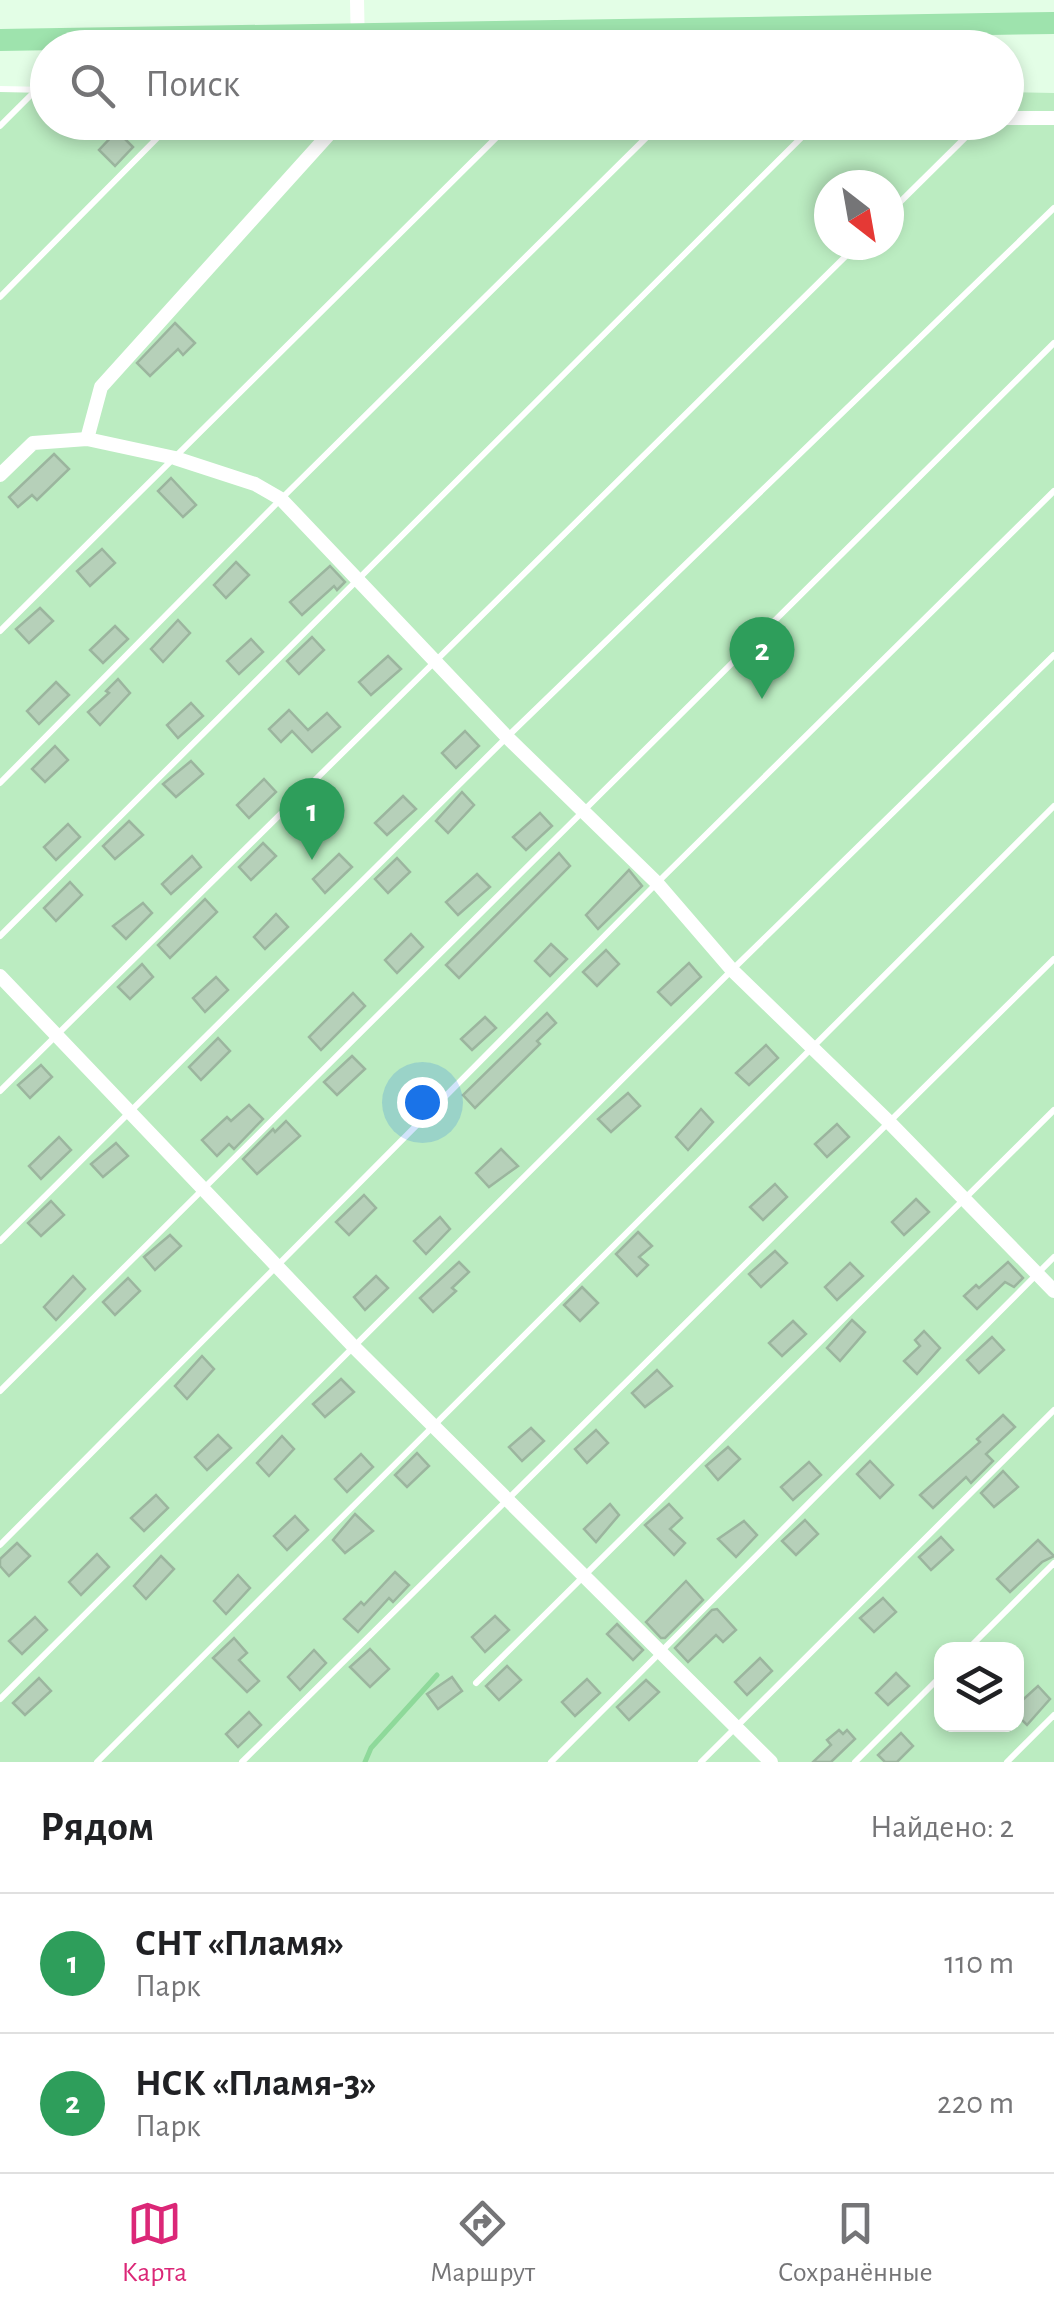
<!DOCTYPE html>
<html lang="ru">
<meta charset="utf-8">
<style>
body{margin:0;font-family:"Alegreya Sans",sans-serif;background:#f2f2f2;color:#202124}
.controls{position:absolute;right:30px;bottom:30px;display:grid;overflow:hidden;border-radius:20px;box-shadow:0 5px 15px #0003}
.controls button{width:90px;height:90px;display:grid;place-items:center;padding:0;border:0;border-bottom:2px solid #e0e0e0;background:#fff;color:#202124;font:50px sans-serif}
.compass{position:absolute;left:814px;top:170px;width:90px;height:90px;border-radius:50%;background:#fff;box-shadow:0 5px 15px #0003;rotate:149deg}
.you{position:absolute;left:422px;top:1102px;width:35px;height:35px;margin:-25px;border:8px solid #fff;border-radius:50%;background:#1a73e8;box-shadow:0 0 0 15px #1a73e833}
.badge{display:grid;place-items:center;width:65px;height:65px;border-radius:50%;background:#db2777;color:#fff;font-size:32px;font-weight:700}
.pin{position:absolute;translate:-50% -82px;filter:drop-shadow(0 2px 5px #0008)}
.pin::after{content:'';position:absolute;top:52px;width:35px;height:30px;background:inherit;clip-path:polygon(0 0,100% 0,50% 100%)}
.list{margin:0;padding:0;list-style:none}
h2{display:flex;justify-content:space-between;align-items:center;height:130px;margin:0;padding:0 40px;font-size:42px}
h2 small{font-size:32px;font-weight:400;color:#757577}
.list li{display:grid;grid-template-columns:65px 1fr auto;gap:30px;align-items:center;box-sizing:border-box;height:140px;padding:0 40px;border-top:2px solid #e0e0e0}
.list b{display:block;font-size:38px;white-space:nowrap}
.list p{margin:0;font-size:32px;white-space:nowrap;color:#757577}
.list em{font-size:32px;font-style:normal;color:#757577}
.icon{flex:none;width:55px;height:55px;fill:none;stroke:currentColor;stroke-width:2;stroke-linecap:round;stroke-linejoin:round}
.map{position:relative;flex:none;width:1054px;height:1762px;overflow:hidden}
.search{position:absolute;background:#fff;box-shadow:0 5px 15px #0003;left:30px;right:30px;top:30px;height:110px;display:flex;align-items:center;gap:25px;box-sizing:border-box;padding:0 35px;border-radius:55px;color:#757577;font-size:38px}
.sheet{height:410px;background:#fff}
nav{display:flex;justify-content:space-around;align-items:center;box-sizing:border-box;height:140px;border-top:2px solid #e0e0e0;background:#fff;font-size:28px;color:#757577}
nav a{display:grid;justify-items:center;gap:5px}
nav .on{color:#db2777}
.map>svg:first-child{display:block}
.green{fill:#bbecc1;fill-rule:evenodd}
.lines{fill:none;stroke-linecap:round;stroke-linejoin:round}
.stream{stroke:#8ed99a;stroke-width:5}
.building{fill:#b6d0b9;stroke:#9bb59e;stroke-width:2.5}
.service{stroke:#fff;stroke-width:6}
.minor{stroke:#fff;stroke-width:14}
.primary{stroke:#9ee3ad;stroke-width:22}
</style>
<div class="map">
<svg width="1054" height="1762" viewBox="0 0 1054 1762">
<rect width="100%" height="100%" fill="#e3fee6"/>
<!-- green -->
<path class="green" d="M0,89L47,90L48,122H1006L1007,92L1054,93V1762H0ZM829,185H889V245H829ZM942,1650H1016V1724H942Z"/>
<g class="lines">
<!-- stream -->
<polyline class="stream" points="365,1762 371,1748 437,1675"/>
</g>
<!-- building -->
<g class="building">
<polygon points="117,131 133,147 115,166 99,150"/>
<polygon points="175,323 195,343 183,355 178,349 150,376 137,363"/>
<polygon points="54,454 69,469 37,500 32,495 18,507 9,497"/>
<polygon points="171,478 196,505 183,517 158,491"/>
<polygon points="102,549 115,563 90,586 77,571"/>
<polygon points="236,562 249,575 226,598 214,585"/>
<polygon points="330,566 345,582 337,590 334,586 302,615 290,602"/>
<polygon points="40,608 53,621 29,643 16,629"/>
<polygon points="178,620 190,633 163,662 151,649"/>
<polygon points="115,626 128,639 103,663 90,650"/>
<polygon points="312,637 324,650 299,674 287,661"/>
<polygon points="251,639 263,652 239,674 227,661"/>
<polygon points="388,656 401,669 371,695 359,682"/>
<polygon points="118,679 130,693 100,725 88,712 109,693 106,691"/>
<polygon points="56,682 69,695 39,724 27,711"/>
<polygon points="191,703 203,716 178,738 167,725"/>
<polygon points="289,710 308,730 327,713 340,727 312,752 292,731 281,742 269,729"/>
<polygon points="465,731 479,746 456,768 442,753"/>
<polygon points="55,746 68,760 45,782 32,769"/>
<polygon points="191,761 203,774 176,797 163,784"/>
<polygon points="264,779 276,792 249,818 237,805"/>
<polygon points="323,783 335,796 312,817 301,804"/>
<polygon points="462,792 474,805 448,833 436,821"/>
<polygon points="403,796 416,809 387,835 375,823"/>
<polygon points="540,813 552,826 526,850 513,837"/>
<polygon points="129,821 143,835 115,859 103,846"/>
<polygon points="68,824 80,837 56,860 44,847"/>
<polygon points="263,843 276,856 251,880 239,867"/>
<polygon points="559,853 570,866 459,978 446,965"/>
<polygon points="339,854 352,867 325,893 313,879"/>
<polygon points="192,856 201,867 171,894 162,884"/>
<polygon points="397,858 410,872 388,893 375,879"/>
<polygon points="629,870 642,886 598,929 586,915"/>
<polygon points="477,874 490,887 458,915 446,902"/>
<polygon points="70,882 82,895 56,921 44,908"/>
<polygon points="205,899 217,912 170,958 158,945"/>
<polygon points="143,903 152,913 126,939 113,926"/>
<polygon points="276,914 288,927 265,949 254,937"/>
<polygon points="411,934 423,947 397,973 385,960"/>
<polygon points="551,944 567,959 550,976 535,961"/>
<polygon points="606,950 619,964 597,986 583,972"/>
<polygon points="689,963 701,977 671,1005 658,992"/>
<polygon points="142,964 153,977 130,999 118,987"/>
<polygon points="216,977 228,990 205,1012 193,998"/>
<polygon points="353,993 365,1006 321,1050 309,1037"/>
<polygon points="547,1013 556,1023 537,1041 540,1044 475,1108 463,1095"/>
<polygon points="485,1017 496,1028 472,1050 461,1039"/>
<polygon points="218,1038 230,1051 201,1080 189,1067"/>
<polygon points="766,1045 778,1058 749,1085 736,1073"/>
<polygon points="352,1056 365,1069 337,1095 324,1082"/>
<polygon points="41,1065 52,1077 30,1098 18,1085"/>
<polygon points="628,1093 640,1106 611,1132 598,1119"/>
<polygon points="249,1105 263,1119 234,1149 229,1144 217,1156 202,1140 227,1117 231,1121"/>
<polygon points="701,1109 713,1122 688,1150 676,1137"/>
<polygon points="286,1121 300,1136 257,1174 243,1159 273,1129 275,1132"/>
<polygon points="837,1124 849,1137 827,1157 815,1144"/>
<polygon points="59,1137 71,1150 41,1179 29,1166"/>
<polygon points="116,1143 128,1156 103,1177 91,1164"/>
<polygon points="501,1149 518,1166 489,1187 476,1173"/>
<polygon points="775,1184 787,1197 763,1220 750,1207"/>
<polygon points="364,1195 376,1208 349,1235 336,1222"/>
<polygon points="916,1199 929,1212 904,1235 892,1222"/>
<polygon points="51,1201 64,1215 41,1236 28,1223"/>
<polygon points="440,1217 450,1229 426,1254 414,1241"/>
<polygon points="638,1232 652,1246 639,1257 648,1265 637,1276 616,1254"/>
<polygon points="170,1235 181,1246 155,1270 144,1257"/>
<polygon points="775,1251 787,1263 761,1287 749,1274"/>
<polygon points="459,1262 469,1272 452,1288 456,1291 433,1312 420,1298"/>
<polygon points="1008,1262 1023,1278 1014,1287 1005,1282 977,1309 964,1296 976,1285 979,1288"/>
<polygon points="850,1263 863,1276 837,1300 825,1287"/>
<polygon points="73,1276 85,1289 56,1320 44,1307"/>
<polygon points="376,1276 388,1288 365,1310 354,1297"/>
<polygon points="128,1278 140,1291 115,1315 103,1302"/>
<polygon points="582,1287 598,1303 580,1321 564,1305"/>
<polygon points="852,1320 865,1332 840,1361 827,1348"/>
<polygon points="793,1321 806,1334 782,1356 769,1343"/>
<polygon points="924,1331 940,1348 917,1374 904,1361 920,1346 915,1340"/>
<polygon points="992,1337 1004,1350 979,1373 967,1360"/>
<polygon points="202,1356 214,1369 187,1399 175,1386"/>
<polygon points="657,1370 672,1386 645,1407 632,1393"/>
<polygon points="341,1379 354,1392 325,1417 313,1404"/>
<polygon points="1003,1415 1015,1427 986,1454 993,1461 971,1483 966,1477 933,1508 920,1495 980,1442 977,1439"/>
<polygon points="531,1428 544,1441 522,1461 509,1447"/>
<polygon points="596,1430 608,1443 587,1463 575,1449"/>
<polygon points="218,1435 231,1448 207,1470 195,1457"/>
<polygon points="282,1436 294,1449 269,1476 257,1463"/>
<polygon points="728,1447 740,1459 718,1480 706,1466"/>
<polygon points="417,1453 429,1466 407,1487 395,1475"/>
<polygon points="361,1454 373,1467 347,1492 335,1479"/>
<polygon points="870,1461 893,1485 880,1498 857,1474"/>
<polygon points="809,1462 821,1475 793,1500 781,1487"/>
<polygon points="1003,1471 1018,1487 994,1507 981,1493"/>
<polygon points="156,1495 168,1508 144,1531 131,1518"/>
<polygon points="610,1504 619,1515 596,1542 584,1529"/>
<polygon points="669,1504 682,1518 670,1529 685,1543 674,1555 645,1525"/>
<polygon points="355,1514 373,1531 345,1553 333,1540"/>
<polygon points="295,1516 308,1530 287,1550 274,1536"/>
<polygon points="805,1520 818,1534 796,1555 782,1541"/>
<polygon points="744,1521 757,1535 736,1557 718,1539"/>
<polygon points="941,1537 953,1550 931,1570 919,1557"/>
<polygon points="1038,1540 1054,1556 1042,1562 1010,1592 997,1579"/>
<polygon points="17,1543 30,1556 9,1576 0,1566 0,1559"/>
<polygon points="97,1554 109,1567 81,1595 69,1582"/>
<polygon points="161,1556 174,1569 146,1599 134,1586"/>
<polygon points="395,1572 409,1585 393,1602 389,1598 358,1632 344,1619 361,1602 364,1605"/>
<polygon points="238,1575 250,1588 226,1614 214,1601"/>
<polygon points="686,1581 703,1600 665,1638 661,1638 646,1622"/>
<polygon points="883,1598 896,1612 874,1632 860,1618"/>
<polygon points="717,1609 736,1630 723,1642 716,1635 688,1662 675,1648 712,1610"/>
<polygon points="495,1616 509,1630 485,1652 472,1637"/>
<polygon points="35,1617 47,1630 22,1654 9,1641"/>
<polygon points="617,1624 643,1650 633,1660 607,1634"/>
<polygon points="234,1638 247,1653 239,1660 259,1681 247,1692 213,1658"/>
<polygon points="370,1649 389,1669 370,1687 350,1667"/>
<polygon points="314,1650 326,1663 300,1690 288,1677"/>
<polygon points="760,1658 772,1671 747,1695 735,1682"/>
<polygon points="507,1666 521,1680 499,1700 486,1686"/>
<polygon points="896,1673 909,1686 888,1705 876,1693"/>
<polygon points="452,1677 462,1691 438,1709 427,1694"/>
<polygon points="39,1678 51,1691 25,1715 13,1703"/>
<polygon points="587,1679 600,1693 575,1716 562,1702"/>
<polygon points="646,1680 659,1692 629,1720 617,1707"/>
<polygon points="1038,1686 1050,1699 1027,1725 1016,1714 1016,1706"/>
<polygon points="249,1712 261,1725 238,1747 226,1734"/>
<polygon points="839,1730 843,1734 847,1730 855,1739 831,1762 813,1762 831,1745 827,1740"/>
<polygon points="901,1733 913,1746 897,1762 885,1762 878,1755"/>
</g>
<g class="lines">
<!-- service -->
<g class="service">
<polyline points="0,89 48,90"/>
<polyline points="0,126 36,90"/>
<polyline points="889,213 981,122"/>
<polyline points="0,297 173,122"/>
<polyline points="0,631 512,122"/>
<polyline points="0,783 281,499 662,122"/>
<polyline points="0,936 817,122"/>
<polyline points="0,1091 857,245"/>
<polyline points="0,1241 507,737 1054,208"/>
<polyline points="0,1391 1054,343"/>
<polyline points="0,1545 657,883 1054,491"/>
<polyline points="967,1650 1054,1563"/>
<polyline points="476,1683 1054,1110"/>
<polyline points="0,1699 732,970 1054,655"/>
<polyline points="97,1762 1054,806"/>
<polyline points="242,1762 1054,959"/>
<polyline points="551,1762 1054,1257"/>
<polyline points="701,1762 1054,1410"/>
<polyline points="855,1762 942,1675"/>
<polyline points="1007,1762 1054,1715"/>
</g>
<!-- minor -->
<g class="minor">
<polyline points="357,0 358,48"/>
<polyline points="1006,118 1054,118"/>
<polyline points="87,439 101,387 340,122"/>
<polyline points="0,475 33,443 87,439 175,458 255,484 281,499 507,737 657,883 732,970 888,1121 1054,1291"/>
<polyline points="0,976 353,1346 771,1762"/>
</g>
<!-- primary -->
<polyline class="primary" points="0,40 1054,23"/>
</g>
</svg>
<div class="controls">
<button><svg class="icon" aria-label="layers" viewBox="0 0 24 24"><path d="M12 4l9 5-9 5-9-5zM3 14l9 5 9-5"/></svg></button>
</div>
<svg class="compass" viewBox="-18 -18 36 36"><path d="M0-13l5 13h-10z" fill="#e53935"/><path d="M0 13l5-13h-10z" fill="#757577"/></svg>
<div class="you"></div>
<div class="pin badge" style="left:312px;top:860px;background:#2e9e5b">1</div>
<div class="pin badge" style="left:762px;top:699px;background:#2e9e5b">2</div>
<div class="search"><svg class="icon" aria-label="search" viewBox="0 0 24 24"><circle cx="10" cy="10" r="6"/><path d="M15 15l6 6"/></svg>Поиск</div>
</div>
<section class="sheet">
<h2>Рядом<small>Найдено: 2</small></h2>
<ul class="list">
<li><span class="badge" style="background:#2e9e5b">1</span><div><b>СНТ «Пламя»</b><p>Парк</p></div><em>110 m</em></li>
<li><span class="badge" style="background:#2e9e5b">2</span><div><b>НСК «Пламя-3»</b><p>Парк</p></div><em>220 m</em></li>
</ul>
</section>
<nav>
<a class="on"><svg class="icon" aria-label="map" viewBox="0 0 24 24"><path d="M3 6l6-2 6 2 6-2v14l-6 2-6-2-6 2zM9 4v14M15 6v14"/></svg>Карта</a>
<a><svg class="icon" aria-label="directions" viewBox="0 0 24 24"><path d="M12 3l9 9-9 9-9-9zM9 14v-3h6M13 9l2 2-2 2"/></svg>Маршрут</a>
<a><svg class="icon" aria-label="saved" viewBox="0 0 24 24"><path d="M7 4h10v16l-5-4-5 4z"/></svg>Сохранённые</a>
</nav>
